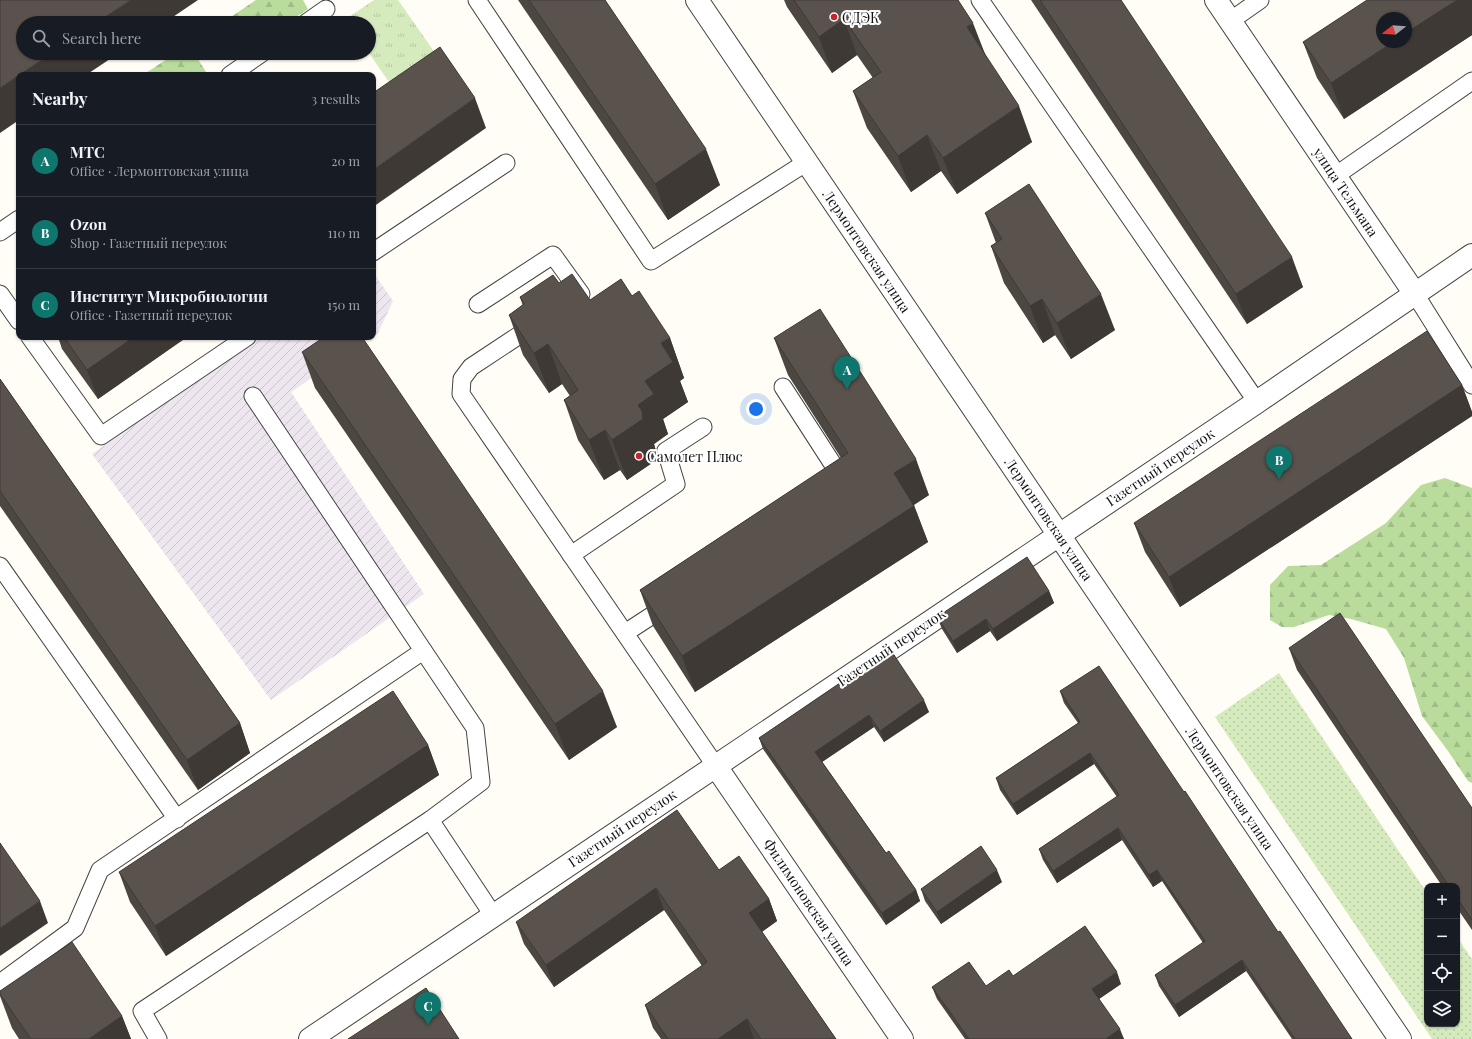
<!DOCTYPE html>
<meta charset="utf-8">
<style>
body{margin:0;font-family:"Playfair Display",serif;background:#242831;color:#f1f3f6}
.controls{position:absolute;right:12px;bottom:12px;display:grid;overflow:hidden;border-radius:8px;box-shadow:0 1px 3px #0004}
.controls button{width:36px;height:36px;display:grid;place-items:center;padding:0;border:0;border-bottom:1px solid #363941;background:#171b24;color:#f1f3f6;font:20px sans-serif}
.compass{position:absolute;left:1376px;top:12px;width:36px;height:36px;border-radius:50%;background:#171b24;box-shadow:0 1px 3px #0004;rotate:253deg}
.you{position:absolute;left:756px;top:409px;width:14px;height:14px;margin:-10px;border:3px solid #fff;border-radius:50%;background:#1a73e8;box-shadow:0 0 0 6px #1a73e833}
.badge{display:grid;place-items:center;width:26px;height:26px;border-radius:50%;background:#0f766e;color:#fff;font-size:13px;font-weight:700}
.pin{position:absolute;translate:-50% -33px;filter:drop-shadow(0 1px 2px #0008)}
.pin::after{content:'';position:absolute;top:21px;width:14px;height:12px;background:inherit;clip-path:polygon(0 0,100% 0,50% 100%)}
.list{margin:0;padding:0;list-style:none}
h2{display:flex;justify-content:space-between;align-items:center;height:52px;margin:0;padding:0 16px;font-size:17px}
h2 small{font-size:13px;font-weight:400;color:#9ea1a6}
.list li{display:grid;grid-template-columns:26px 1fr auto;gap:12px;align-items:center;box-sizing:border-box;height:72px;padding:0 16px;border-top:1px solid #363941}
.list b{display:block;font-size:15px;white-space:nowrap}
.list p{margin:0;font-size:13px;white-space:nowrap;color:#9ea1a6}
.list em{font-size:13px;font-style:normal;color:#9ea1a6}
.icon{flex:none;width:22px;height:22px;fill:none;stroke:currentColor;stroke-width:2;stroke-linecap:round;stroke-linejoin:round}
.map{position:relative;flex:none;width:1472px;height:1039px;overflow:hidden}
.search{position:absolute;background:#171b24;box-shadow:0 1px 3px #0004;left:16px;top:16px;width:360px;height:44px;display:flex;align-items:center;gap:10px;box-sizing:border-box;padding:0 14px;border-radius:22px;color:#9ea1a6;font-size:15px}
.panel{position:absolute;background:#171b24;box-shadow:0 1px 3px #0004;left:16px;top:72px;width:360px;height:268px;border-radius:8px}
.map>svg:first-child{display:block}
.industrial{fill:url(#industrial-furrows)}
.grass{fill:url(#grass-dots)}
.forest{fill:url(#forest-firs)}
.park{fill:url(#park-tufts)}
.lines{fill:none;stroke-linecap:round;stroke-linejoin:round}
.lane-casing{stroke:#444;stroke-width:19}
.street-casing{stroke:#444;stroke-width:24}
.lane{stroke:#fff;stroke-width:17}
.street{stroke:#fff;stroke-width:22}
.wall{fill:#4d4742}
.shaded-wall{fill:#3f3936}
.building{fill:#5a524d;stroke:#3f3936}
.poi-dot{fill:#c4262e;stroke:#fff;stroke-width:1.5}
.labels{text-anchor:middle;dominant-baseline:central;stroke-width:4;stroke-linejoin:round;paint-order:stroke}
.poi-label{font-size:14px;fill:#111;stroke:#fff;text-anchor:start}
.street-label{font-size:14px;fill:#111;stroke:#fff}
</style>
<div class="map">
<svg width="1472" height="1039" viewBox="0 0 1472 1039">
<defs>
<pattern id="industrial-furrows" width="10" height="10" patternUnits="userSpaceOnUse"><rect width="10" height="10" fill="#eee6ef"/><path d="M-1 1l2-2M0 10L10 0M9 11l2-2" fill="none" stroke="#cbc4cc"/></pattern>
<pattern id="grass-dots" width="8" height="8" patternUnits="userSpaceOnUse"><rect width="8" height="8" fill="#d5ebbd"/><path d="M2 2h.1M6 6h.1" fill="none" stroke="#b6c8a1" stroke-width="1.8" stroke-linecap="round"/></pattern>
<pattern id="forest-firs" width="22" height="20" patternUnits="userSpaceOnUse"><rect width="22" height="20" fill="#b9dc9c"/><path d="M5 1l3.5 6h-7zM16 11l3.5 6h-7z" fill="#9ebc85"/></pattern>
<pattern id="park-tufts" width="24" height="20" patternUnits="userSpaceOnUse"><rect width="24" height="20" fill="#d5ebbd"/><path d="M3 7l-1-3M5 7V3M7 7l1-3M15 17l-1-3M17 17v-4M19 17l1-3" fill="none" stroke="#b6c8a1"/></pattern>
</defs>
<rect width="100%" height="100%" fill="#fffdf5"/>
<!-- industrial -->
<g class="industrial">
<polygon points="373,272 393,301 378,333 373,336"/>
<polygon points="259,337 372,337 291,392 424,594 271,700 92,454"/>
</g>
<!-- grass -->
<polygon class="grass" points="1279,673 1427,893 1427,1024 1457,1024 1457,937 1472,959 1472,1039 1432,1039 1215,717"/>
<!-- forest -->
<g class="forest">
<polygon points="256,0 303,0 308,9 287,23 222,23"/>
<polygon points="176,53 194,53 208,75 143,75"/>
<polygon points="1445,478 1472,488 1472,783 1468,781 1448,751 1422,716 1404,658 1386,629 1351,619 1329,615 1294,627 1282,627 1270,620 1270,585 1288,566 1321,565 1386,523 1421,485"/>
</g>
<!-- park -->
<polygon class="park" points="374,0 398,0 438,57 393,88 369,53 369,23 349,23 346,19"/>
<g class="lines">
<defs>
<g id="lane">
<polyline points="477,0 651,261 807,162"/>
<polyline points="980,0 1257,402"/>
<polyline points="1230,21 1260,0"/>
<polyline points="306,23 326,9"/>
<polyline points="230,75 262,53"/>
<polyline points="1335,176 1472,81"/>
<polyline points="0,232 19,219"/>
<polyline points="373,252 506,163"/>
<polyline points="0,294 19,321"/>
<polyline points="1415,294 1472,385"/>
<polyline points="478,304 553,255 581,294 580,295"/>
<polyline points="536,324 471,367 462,379 461,394 715,765"/>
<polyline points="30,337 101,436 247,337"/>
<polyline points="783,387 845,483"/>
<polyline points="571,555 676,484 666,451 703,427"/>
<polyline points="0,566 177,819"/>
<polyline points="625,633 668,605"/>
<polyline points="430,820 493,915"/>
<polyline points="0,983 75,928 100,870 423,651"/>
<polyline points="158,1039 142,1011 430,820 481,782 475,728 253,396"/>
</g>
<g id="street">
<polyline points="697,0 1400,1039"/>
<polyline points="1216,0 1415,294"/>
<polyline points="715,765 902,1039"/>
<polyline points="310,1039 1257,402 1472,255"/>
</g>
</defs>
<!-- lane casing -->
<use href="#lane" class="lane-casing"/>
<!-- street casing -->
<use href="#street" class="street-casing"/>
<!-- lane -->
<use href="#lane" class="lane"/>
<!-- street -->
<use href="#street" class="street"/>
</g>
<!-- wall -->
<g class="wall">
<polygon points="518,0 605,0 720,185 668,220"/>
<polygon points="784,0 958,0 985,54 1032,142 957,194 941,171 911,192 867,128 853,91 873,78 857,55 832,73 787,7"/>
<polygon points="1031,0 1121,0 1303,287 1247,324"/>
<polygon points="1472,0 1472,35 1344,119 1317,78 1303,42"/>
<polygon points="985,213 1115,330 1071,359 1055,335 1043,343 1004,283 991,246 996,243"/>
<polygon points="559,283 590,300 632,296 670,338 684,378 680,381 688,402 663,419 668,434 654,444 656,451 658,459 627,480 620,470 604,480 578,440 564,400 570,396 562,384 549,393 523,355 509,315 523,306 520,297"/>
<polygon points="58,337 187,337 98,399 62,349"/>
<polygon points="774,338 929,495 914,505 928,542 695,692 653,626 640,590 841,458 788,375"/>
<polygon points="302,352 617,727 569,760 315,388"/>
<polygon points="0,379 240,723 250,753 198,790 0,506"/>
<polygon points="1462,385 1472,412 1472,416 1180,607 1145,552 1134,523"/>
<polygon points="1049,591 1054,603 997,641 990,631 957,653 942,629 937,617"/>
<polygon points="1289,648 1472,808 1472,930 1457,908 1457,886 1442,886 1297,670"/>
<polygon points="890,649 929,712 884,742 874,727 822,762 886,853 916,890 920,901 886,925 763,749 759,738"/>
<polygon points="1060,691 1278,932 1352,1039 1292,1039 1246,971 1179,1017 1159,986 1155,975 1203,943 1162,881 1153,887 1122,840 1057,883 1043,860 1039,849 1117,797 1094,764 1017,815 1000,790 996,778 1078,723 1064,703"/>
<polygon points="428,745 439,775 166,956 130,902 119,872"/>
<polygon points="719,870 769,899 777,921 762,932 836,1039 661,1039 653,1028 645,1005 702,966 664,910 554,987 524,944 516,922"/>
<polygon points="1002,882 941,924 925,901 921,889"/>
<polygon points="1121,984 1099,999 1124,1039 965,1039 937,999 932,987"/>
<polygon points="0,991 122,1016 131,1039 19,1039 12,1028 0,996"/>
</g>
<!-- shaded-wall -->
<g class="shaded-wall">
<polygon points="131,0 198,0 164,23 96,23"/>
<polygon points="1457,0 1472,0 1472,35 1344,119 1331,83 1393,42 1406,42 1406,33"/>
<polygon points="844,19 857,55 832,73 819,37"/>
<polygon points="973,23 987,59 967,27"/>
<polygon points="52,53 119,53 86,75 19,75 19,120 0,133 0,88"/>
<polygon points="475,98 486,128 373,207 373,170"/>
<polygon points="1019,106 1032,142 957,194 943,158"/>
<polygon points="927,135 941,171 911,192 898,156"/>
<polygon points="706,149 720,185 668,220 655,184"/>
<polygon points="1292,257 1303,287 1247,324 1236,294"/>
<polygon points="1101,294 1115,330 1071,359 1057,323"/>
<polygon points="1042,299 1055,335 1043,343 1030,306"/>
<polygon points="134,337 187,337 98,399 87,370"/>
<polygon points="670,338 684,378 680,381 688,402 663,419 668,434 654,444 656,451 658,459 627,480 612,440 638,405 645,381 661,343"/>
<polygon points="548,344 562,384 549,393 534,353"/>
<polygon points="1462,385 1472,412 1472,416 1180,607 1169,577"/>
<polygon points="605,430 620,470 604,480 589,440"/>
<polygon points="916,459 929,495 907,509 894,473"/>
<polygon points="914,506 928,542 695,692 682,656"/>
<polygon points="1049,591 1054,603 997,641 993,629"/>
<polygon points="986,619 990,631 957,653 953,641"/>
<polygon points="603,691 617,727 569,760 555,724"/>
<polygon points="924,700 929,712 884,742 880,731"/>
<polygon points="869,715 874,727 819,764 815,752"/>
<polygon points="240,723 250,753 198,790 187,760"/>
<polygon points="428,745 439,775 166,956 155,926"/>
<polygon points="1090,753 1094,764 1017,815 1013,804"/>
<polygon points="1118,828 1122,840 1057,883 1053,871"/>
<polygon points="997,870 1002,882 941,924 937,912"/>
<polygon points="1157,870 1162,881 1153,887 1149,875"/>
<polygon points="656,888 664,910 554,987 546,965"/>
<polygon points="916,890 920,901 886,925 882,913"/>
<polygon points="769,899 777,921 757,935 749,913"/>
<polygon points="40,901 48,923 0,956 0,928"/>
<polygon points="1242,960 1246,971 1179,1017 1175,1005"/>
<polygon points="1117,972 1121,984 1096,1001 1092,989"/>
<polygon points="122,1016 131,1039 89,1039"/>
<polygon points="747,1019 754,1039 718,1039"/>
<polygon points="1120,1029 1124,1039 1106,1039"/>
</g>
<!-- building -->
<g class="building">
<polygon points="0,0 131,0 96,23 23,23 23,53 52,53 0,88"/>
<polygon points="529,0 605,0 706,149 655,184"/>
<polygon points="794,0 958,0 973,23 967,27 1019,106 943,158 927,135 898,156 853,91 881,72 844,19 819,37"/>
<polygon points="1040,0 1121,0 1292,257 1236,294"/>
<polygon points="1367,0 1457,0 1406,33 1406,18 1382,18 1382,42 1393,42 1331,83 1303,42"/>
<polygon points="440,47 475,98 373,170 373,93"/>
<polygon points="1029,184 1101,294 1057,323 1042,299 1030,306 991,246 1002,239 985,213"/>
<polygon points="572,274 590,300 621,279 632,296 639,291 670,338 661,343 673,362 645,381 654,394 638,405 642,411 643,419 612,440 605,430 589,440 564,400 578,390 548,344 534,353 509,315 524,304 520,297 553,275 559,283"/>
<polygon points="820,309 916,459 894,473 914,506 682,656 640,590 848,453 774,338"/>
<polygon points="1427,331 1462,385 1169,577 1134,523"/>
<polygon points="64,337 134,337 87,370"/>
<polygon points="324,337 362,337 603,691 555,724 302,352"/>
<polygon points="0,379 240,723 187,760 0,491"/>
<polygon points="1027,557 1049,591 993,629 986,619 953,641 937,617"/>
<polygon points="1340,613 1472,808 1472,920 1457,898 1457,886 1449,886 1289,648"/>
<polygon points="890,649 924,700 880,731 869,715 815,752 886,853 889,851 916,890 882,913 759,738"/>
<polygon points="1099,666 1184,792 1185,791 1278,932 1280,931 1352,1039 1295,1039 1242,960 1175,1005 1155,975 1205,941 1157,870 1149,875 1118,828 1053,871 1039,849 1119,795 1090,753 1013,804 996,778 1080,722 1060,691"/>
<polygon points="393,691 428,745 155,926 119,872"/>
<polygon points="677,810 719,870 739,856 769,899 749,913 836,1039 761,1039 747,1019 718,1039 668,1039 645,1005 707,962 656,888 546,965 516,922"/>
<polygon points="0,843 40,901 0,928"/>
<polygon points="981,846 997,870 937,912 921,889"/>
<polygon points="1085,926 1117,972 1092,989 1120,1029 1106,1039 969,1039 932,987 969,962 986,986 1009,970 1013,976"/>
<polygon points="72,942 122,1016 89,1039 31,1039 0,994 0,991"/>
<polygon points="426,988 459,1039 348,1039"/>
</g>
<!-- markers -->
<g class="poi-dot">
<circle cx="834" cy="17" r="4"/>
<circle cx="639" cy="456" r="4"/>
</g>
<g class="labels">
<!-- poi labels -->
<g class="poi-label">
<text x="842" y="17">СДЭК</text>
<text x="647" y="456">Самолет Плюс</text>
</g>
<!-- street labels -->
<g class="street-label">
<text transform="translate(1346 192) rotate(56)">улица Тельмана</text>
<text transform="translate(867 251) rotate(56)">Лермонтовская улица</text>
<text transform="translate(1160 467) rotate(-34)">Газетный переулок</text>
<text transform="translate(1049 519) rotate(56)">Лермонтовская улица</text>
<text transform="translate(891 647) rotate(-34)">Газетный переулок</text>
<text transform="translate(1230 788) rotate(56)">Лермонтовская улица</text>
<text transform="translate(622 828) rotate(-34)">Газетный переулок</text>
<text transform="translate(809 902) rotate(56)">Филимоновская улица</text>
</g>
</g>
</svg>
<div class="controls">
<button>+</button>
<button>−</button>
<button><svg class="icon" aria-label="locate" viewBox="0 0 24 24"><circle cx="12" cy="12" r="6"/><path d="M12 2v4M12 18v4M2 12h4M18 12h4"/></svg></button>
<button><svg class="icon" aria-label="layers" viewBox="0 0 24 24"><path d="M12 4l9 5-9 5-9-5zM3 14l9 5 9-5"/></svg></button>
</div>
<svg class="compass" viewBox="-18 -18 36 36"><path d="M0-13l5 13h-10z" fill="#e53935"/><path d="M0 13l5-13h-10z" fill="#9ea1a6"/></svg>
<div class="you"></div>
<div class="pin badge" style="left:847px;top:389px">A</div>
<div class="pin badge" style="left:1279px;top:479px">B</div>
<div class="pin badge" style="left:428px;top:1025px">C</div>
<div class="search"><svg class="icon" aria-label="search" viewBox="0 0 24 24"><circle cx="10" cy="10" r="6"/><path d="M15 15l6 6"/></svg>Search here</div>
<section class="panel">
<h2>Nearby<small>3 results</small></h2>
<ul class="list">
<li><span class="badge">A</span><div><b>МТС</b><p>Office · Лермонтовская улица</p></div><em>20 m</em></li>
<li><span class="badge">B</span><div><b>Ozon</b><p>Shop · Газетный переулок</p></div><em>110 m</em></li>
<li><span class="badge">C</span><div><b>Институт Микробиологии</b><p>Office · Газетный переулок</p></div><em>150 m</em></li>
</ul>
</section>
</div>
